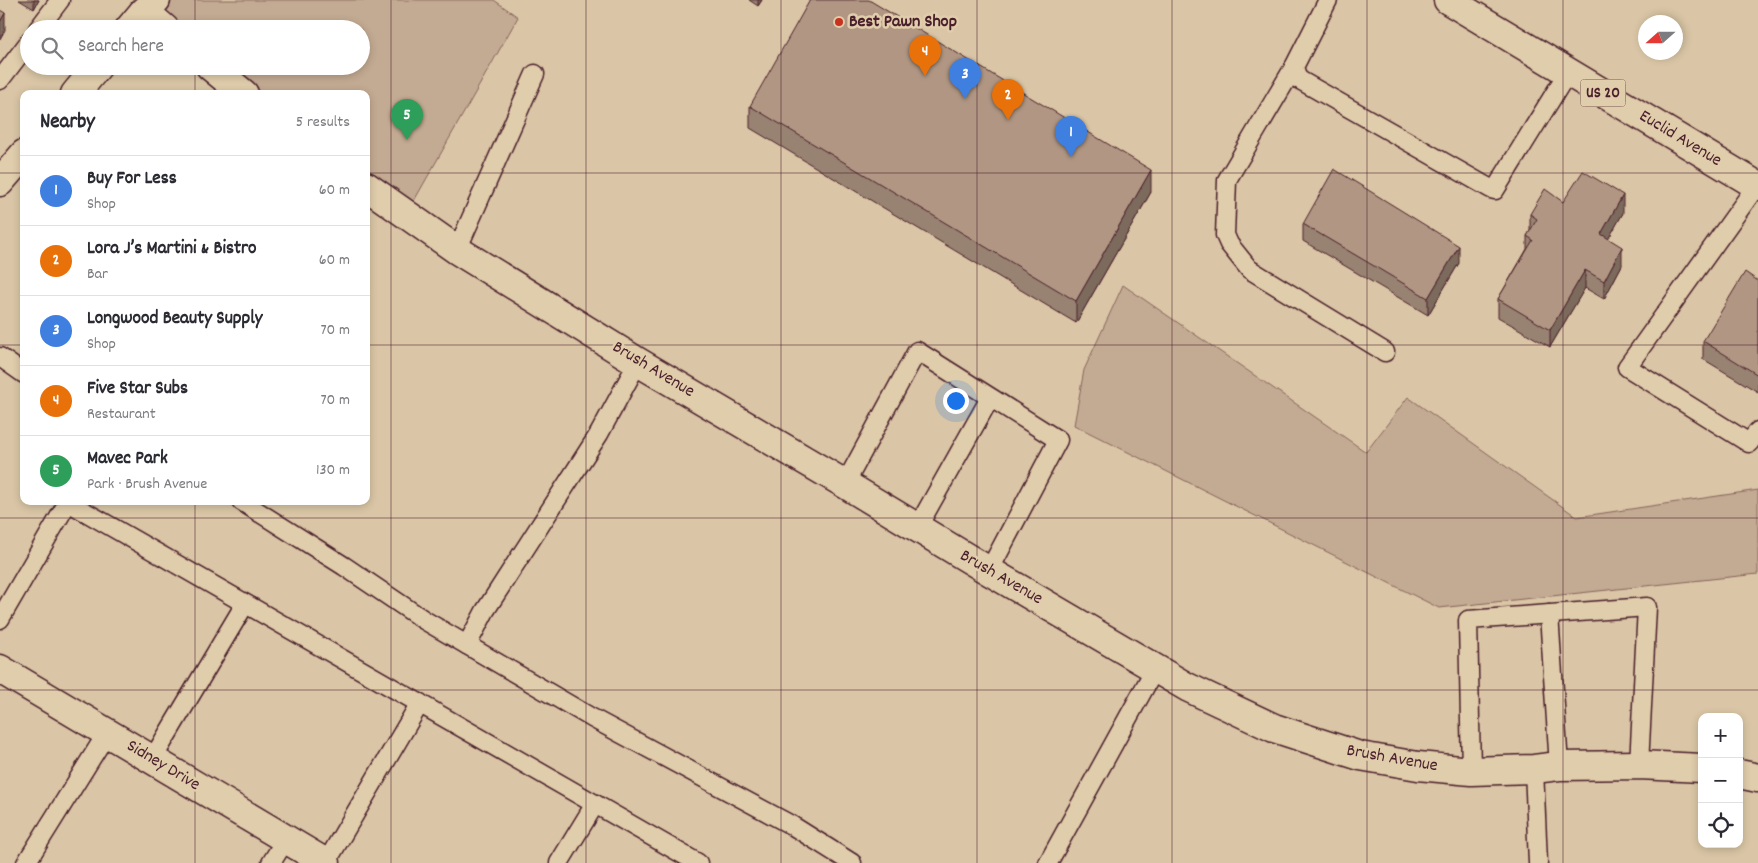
<!DOCTYPE html>
<meta charset="utf-8">
<style>
body{margin:0;font-family:Dekko,sans-serif;background:#f2f2f3;color:#2b2b33}
.controls{position:absolute;right:15px;bottom:15px;display:grid;overflow:hidden;border-radius:10px;box-shadow:0 2px 8px #0003}
.controls button{width:45px;height:45px;display:grid;place-items:center;padding:0;border:0;border-bottom:1px solid #e1e1e2;background:#fff;color:#2b2b33;font:25px sans-serif}
.compass{position:absolute;left:1638px;top:15px;width:45px;height:45px;border-radius:50%;background:#fff;box-shadow:0 2px 8px #0003;rotate:249deg}
.you{position:absolute;left:955px;top:400px;width:18px;height:18px;margin:-12px;border:4px solid #fff;border-radius:50%;background:#1a73e8;box-shadow:0 0 0 8px #1a73e833}
.badge{display:grid;place-items:center;width:32px;height:32px;border-radius:50%;background:#db2777;color:#fff;font-size:16px;font-weight:700}
.pin{position:absolute;translate:-50% -41px;filter:drop-shadow(0 1px 2px #0008)}
.pin::after{content:'';position:absolute;top:26px;width:18px;height:15px;background:inherit;clip-path:polygon(0 0,100% 0,50% 100%)}
.list{margin:0;padding:0;list-style:none}
h2{display:flex;justify-content:space-between;align-items:center;height:65px;margin:0;padding:0 20px;font-size:21px}
h2 small{font-size:16px;font-weight:400;color:#7c7c81}
.list li{display:grid;grid-template-columns:32px 1fr auto;gap:15px;align-items:center;box-sizing:border-box;height:70px;padding:0 20px;border-top:1px solid #e1e1e2}
.list b{display:block;font-size:19px;white-space:nowrap}
.list p{margin:0;font-size:16px;white-space:nowrap;color:#7c7c81}
.list em{font-size:16px;font-style:normal;color:#7c7c81}
.icon{flex:none;width:28px;height:28px;fill:none;stroke:currentColor;stroke-width:2;stroke-linecap:round;stroke-linejoin:round}
.map{position:relative;flex:none;width:1758px;height:863px;overflow:hidden}
.search{position:absolute;background:#fff;box-shadow:0 2px 8px #0003;left:20px;top:20px;width:350px;height:55px;display:flex;align-items:center;gap:12px;box-sizing:border-box;padding:0 18px;border-radius:28px;color:#7c7c81;font-size:19px}
.panel{position:absolute;background:#fff;box-shadow:0 2px 8px #0003;left:20px;top:90px;width:350px;height:415px;border-radius:10px}
.map>svg:first-child{display:block}
.green{fill:#c3aa92;stroke:#86645e}
.lines{fill:none;stroke-linecap:round;stroke-linejoin:round}
.lane-casing{stroke:#4a1f2b;stroke-width:21}
.street-casing{stroke:#4a1f2b;stroke-width:31}
.primary-casing{stroke:#4a1f2b;stroke-width:31}
.lane{stroke:#e0cdab;stroke-width:18}
.street{stroke:#e0cdab;stroke-width:28}
.primary{stroke:#e0cdab;stroke-width:28}
.wall{fill:#988271;stroke:#4a1f2b}
.shaded-wall{fill:#7c6a5c;stroke:#4a1f2b}
.building{fill:#b19783;stroke:#4a1f2b}
.grid{fill:none;stroke:#4a1f2b;stroke-width:1;stroke-opacity:0.55}
.poi-dot{fill:#c8321e;stroke:#e0cdab;stroke-width:2}
.labels{text-anchor:middle;dominant-baseline:central;stroke-width:5;stroke-linejoin:round;paint-order:stroke}
.shield{fill:#e0cdab;stroke:#775351;stroke-width:1}
.shield-label{font-size:16px;font-weight:bold;fill:#4a1f2b}
.poi-label{font-size:18px;font-weight:bold;fill:#4a1f2b;stroke:#e0cdab;text-anchor:start}
.street-label{font-size:18px;fill:#4a1f2b;stroke:#e0cdab}
</style>
<div class="map">
<svg width="1758" height="863" viewBox="0 0 1758 863">
<rect width="100%" height="100%" fill="#dac6a6"/>
<filter id="ink" filterUnits="userSpaceOnUse"><feTurbulence type="fractalNoise" baseFrequency=".02" numOctaves="2"/><feDisplacementMap in="SourceGraphic" scale="10" xChannelSelector="R" yChannelSelector="G"/><feConvolveMatrix kernelMatrix="1 2 1 2 8 2 1 2 1" color-interpolation-filters="sRGB"/></filter>
<g filter="url(#ink)">
<!-- green -->
<g class="green">
<polygon points="156,0 494,0 518,17 406,215 366,186 366,94 244,94 210,66 361,66 361,29 165,29"/>
<polygon points="1123,285 1366,452 1408,397 1577,517 1758,490 1758,574 1439,608 1074,425 1084,370"/>
</g>
<g class="lines">
<defs>
<g id="lane">
<polyline points="1328,0 1294,67 1298,79 1491,189 1495,190 1568,72"/>
<polyline points="38,29 60,0"/>
<polyline points="1294,67 1227,180 1225,235 1229,244 1249,269 1385,352"/>
<polyline points="0,80 29,42"/>
<polyline points="1757,185 1627,367 1749,443 1758,431"/>
<polyline points="457,250 535,74"/>
<polyline points="0,357 24,374"/>
<polyline points="845,484 917,351 1058,440 989,571"/>
<polyline points="241,501 344,566 424,620 592,718 793,826 852,863"/>
<polyline points="917,528 990,398"/>
<polyline points="1549,614 1559,766"/>
<polyline points="0,619 68,502 698,863"/>
<polyline points="467,645 485,611 599,434 638,362"/>
<polyline points="152,760 245,604"/>
<polyline points="1534,769 1538,863"/>
<polyline points="1471,771 1468,620 1647,607 1639,765"/>
<polyline points="26,863 107,733"/>
<polyline points="271,863 286,839"/>
<polyline points="326,863 420,703"/>
<polyline points="559,863 595,804"/>
<polyline points="1048,863 1156,667"/>
</g>
<g id="street">
<polyline points="144,11 165,29"/>
<polyline points="129,29 144,11 156,0"/>
<polyline points="210,66 244,94"/>
<polyline points="75,94 98,66"/>
<polyline points="0,182 24,154"/>
<polyline points="366,186 457,250 638,362 845,484 989,571 1187,687 1274,728 1360,756 1418,766 1471,771 1534,769 1559,766 1639,765 1702,768"/>
<polyline points="0,669 326,863"/>
<polyline points="1739,774 1758,778"/>
</g>
<polyline id="primary" points="1448,0 1758,186"/>
</defs>
<!-- lane casing -->
<use href="#lane" class="lane-casing"/>
<!-- street casing -->
<use href="#street" class="street-casing"/>
<!-- primary casing -->
<use href="#primary" class="primary-casing"/>
<!-- lane -->
<use href="#lane" class="lane"/>
<!-- street -->
<use href="#street" class="street"/>
<!-- primary -->
<use href="#primary" class="primary"/>
</g>
<!-- wall -->
<g class="wall">
<polygon points="19,0 39,0 34,9"/>
<polygon points="749,0 762,0 758,6"/>
<polygon points="750,106 1151,192 1076,323 750,128"/>
<polygon points="1563,202 1623,213 1608,239 1622,265 1604,299 1585,288 1550,347 1498,317 1498,299 1527,249 1527,236 1530,231 1530,214"/>
<polygon points="1303,224 1459,263 1428,315 1303,241"/>
<polygon points="1758,281 1758,392 1703,359 1703,341"/>
</g>
<!-- shaded-wall -->
<g class="shaded-wall">
<polygon points="34,0 39,0 34,9"/>
<polygon points="758,0 762,0 758,6"/>
<polygon points="5,13 5,30 0,39 0,22"/>
<polygon points="1151,170 1151,192 1076,323 1076,301"/>
<polygon points="1623,195 1623,213 1601,252 1601,234"/>
<polygon points="1459,246 1459,263 1428,315 1428,298"/>
<polygon points="1622,247 1622,265 1604,299 1604,281"/>
<polygon points="1585,270 1585,288 1550,347 1550,330"/>
</g>
<!-- building -->
<g class="building">
<polygon points="810,0 869,0 1151,170 1076,301 750,106"/>
<polygon points="0,10 5,13 0,22"/>
<polygon points="1334,169 1459,246 1428,298 1303,224"/>
<polygon points="1583,171 1623,195 1601,234 1622,247 1604,281 1585,270 1550,330 1498,299 1533,240 1527,236 1537,219 1530,214 1545,189 1563,202"/>
<polygon points="1745,272 1758,281 1758,375 1703,341"/>
</g>
</g>
<!-- grid -->
<path class="grid" d="M195,0V29M391,0V863M586,0V863M781,0V863M977,0V863M1172,0V863M1367,0V863M1563,0V863M195,66V94M0,173H24M366,173H1758M0,345H24M366,345H1758M195,501V863M0,518H1758M0,690H1758"/>
<!-- markers -->
<circle class="poi-dot" cx="839" cy="22" r="5"/>
<g class="labels">
<!-- shield labels -->
<rect class="shield" x="1580.5" y="79.5" width="45" height="27" rx="4"/>
<g class="shield-label">
<text x="1603" y="93">US 20</text>
</g>
<!-- poi labels -->
<g class="poi-label">
<text x="849" y="22">Best Pawn Shop</text>
</g>
<!-- street labels -->
<g class="street-label">
<text transform="translate(1680 139) rotate(31)">Euclid Avenue</text>
<text transform="translate(653 370) rotate(31)">Brush Avenue</text>
<text transform="translate(1001 578) rotate(30)">Brush Avenue</text>
<text transform="translate(1392 759) rotate(10)">Brush Avenue</text>
<text transform="translate(163 766) rotate(31)">Sidney Drive</text>
</g>
</g>
</svg>
<div class="controls">
<button>+</button>
<button>−</button>
<button><svg class="icon" aria-label="locate" viewBox="0 0 24 24"><circle cx="12" cy="12" r="6"/><path d="M12 2v4M12 18v4M2 12h4M18 12h4"/></svg></button>
</div>
<svg class="compass" viewBox="-18 -18 36 36"><path d="M0-13l5 13h-10z" fill="#e53935"/><path d="M0 13l5-13h-10z" fill="#7c7c81"/></svg>
<div class="you"></div>
<div class="pin badge" style="left:1071px;top:157px;background:#3f7fe0">1</div>
<div class="pin badge" style="left:1008px;top:120px;background:#e8710a">2</div>
<div class="pin badge" style="left:965px;top:99px;background:#3f7fe0">3</div>
<div class="pin badge" style="left:925px;top:76px;background:#e8710a">4</div>
<div class="pin badge" style="left:407px;top:140px;background:#2e9e5b">5</div>
<div class="search"><svg class="icon" aria-label="search" viewBox="0 0 24 24"><circle cx="10" cy="10" r="6"/><path d="M15 15l6 6"/></svg>Search here</div>
<section class="panel">
<h2>Nearby<small>5 results</small></h2>
<ul class="list">
<li><span class="badge" style="background:#3f7fe0">1</span><div><b>Buy For Less</b><p>Shop</p></div><em>60 m</em></li>
<li><span class="badge" style="background:#e8710a">2</span><div><b>Lora J’s Martini &amp; Bistro</b><p>Bar</p></div><em>60 m</em></li>
<li><span class="badge" style="background:#3f7fe0">3</span><div><b>Longwood Beauty Supply</b><p>Shop</p></div><em>70 m</em></li>
<li><span class="badge" style="background:#e8710a">4</span><div><b>Five Star Subs</b><p>Restaurant</p></div><em>70 m</em></li>
<li><span class="badge" style="background:#2e9e5b">5</span><div><b>Mavec Park</b><p>Park · Brush Avenue</p></div><em>130 m</em></li>
</ul>
</section>
</div>
